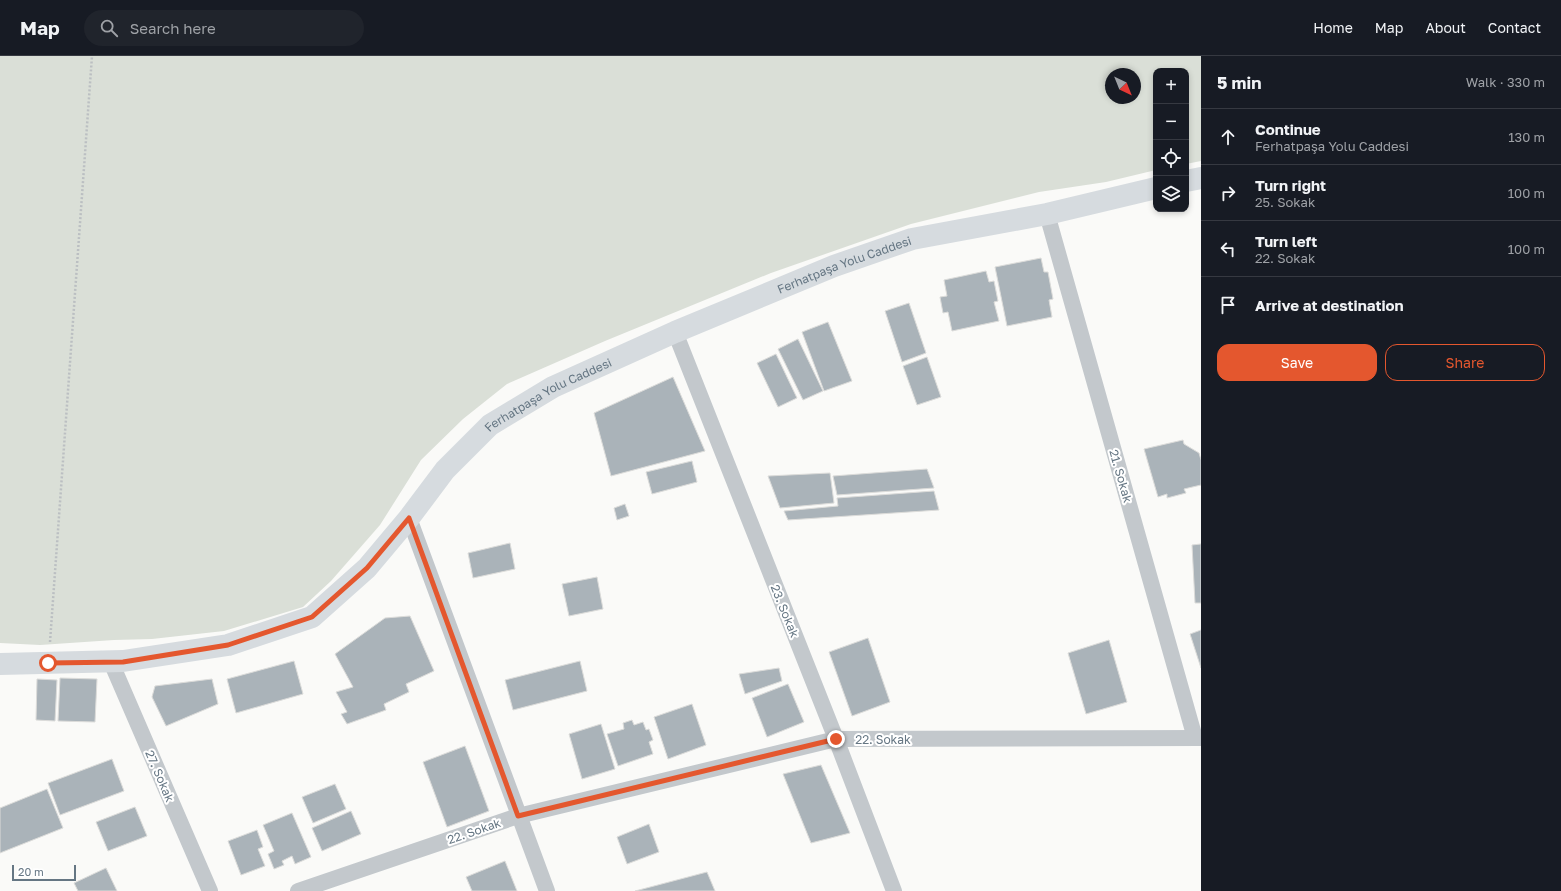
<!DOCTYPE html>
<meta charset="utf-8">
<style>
body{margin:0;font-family:"Golos Text",sans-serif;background:#20242c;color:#f1f3f6}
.controls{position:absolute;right:12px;top:12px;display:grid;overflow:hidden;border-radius:8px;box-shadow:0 2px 6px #0003}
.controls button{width:36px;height:36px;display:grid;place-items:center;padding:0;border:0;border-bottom:1px solid #363941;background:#171b24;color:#f1f3f6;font:20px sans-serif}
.compass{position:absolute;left:1105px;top:12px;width:36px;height:36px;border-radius:50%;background:#171b24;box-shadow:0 2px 6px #0003;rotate:137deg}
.scale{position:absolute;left:12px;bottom:10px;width:64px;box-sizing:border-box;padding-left:4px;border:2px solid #657683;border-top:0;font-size:11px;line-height:14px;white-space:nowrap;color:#657683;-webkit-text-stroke:3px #fff;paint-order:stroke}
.stop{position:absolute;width:12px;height:12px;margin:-9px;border:3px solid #e4572e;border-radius:50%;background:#fff}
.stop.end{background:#e4572e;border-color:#fff;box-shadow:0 1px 4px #0008}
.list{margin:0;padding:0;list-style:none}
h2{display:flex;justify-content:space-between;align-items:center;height:52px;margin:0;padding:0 16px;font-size:17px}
h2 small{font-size:13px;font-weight:400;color:#9ea1a6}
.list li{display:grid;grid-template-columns:26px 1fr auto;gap:12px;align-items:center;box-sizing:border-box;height:56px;padding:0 16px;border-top:1px solid #363941}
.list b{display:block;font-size:15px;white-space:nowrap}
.list p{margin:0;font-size:13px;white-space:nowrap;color:#9ea1a6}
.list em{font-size:13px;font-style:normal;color:#9ea1a6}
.actions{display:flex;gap:8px;padding:12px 16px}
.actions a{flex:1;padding:9px 0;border:1px solid #e4572e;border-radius:12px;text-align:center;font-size:14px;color:#e4572e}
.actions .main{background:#e4572e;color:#fff}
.icon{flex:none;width:22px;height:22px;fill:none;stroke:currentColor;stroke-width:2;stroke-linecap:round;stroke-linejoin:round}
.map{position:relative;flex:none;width:1201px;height:835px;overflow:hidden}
header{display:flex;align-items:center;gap:24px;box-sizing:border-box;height:56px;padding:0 20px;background:#171b24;border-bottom:1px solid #363941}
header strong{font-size:19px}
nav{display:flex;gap:22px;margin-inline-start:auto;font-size:14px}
.search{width:280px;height:36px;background:#20242c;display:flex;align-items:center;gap:10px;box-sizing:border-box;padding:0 14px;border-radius:22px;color:#9ea1a6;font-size:15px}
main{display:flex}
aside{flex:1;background:#171b24}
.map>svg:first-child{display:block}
.green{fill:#dadfd7;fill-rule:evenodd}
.building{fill:#aab3b9;stroke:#dcdcda}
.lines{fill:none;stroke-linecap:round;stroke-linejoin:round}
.path{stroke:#bbbfc2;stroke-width:2.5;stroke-dasharray:2 2;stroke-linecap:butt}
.minor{stroke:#c3c8cc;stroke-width:16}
.secondary{stroke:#d6dbdf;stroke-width:22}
.route{stroke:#e4572e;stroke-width:5}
.labels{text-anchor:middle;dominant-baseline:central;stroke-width:4;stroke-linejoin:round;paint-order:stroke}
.street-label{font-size:12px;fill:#657683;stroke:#fff}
</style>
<header>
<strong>Map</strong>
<div class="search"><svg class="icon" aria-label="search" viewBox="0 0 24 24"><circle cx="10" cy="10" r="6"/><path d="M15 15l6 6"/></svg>Search here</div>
<nav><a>Home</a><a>Map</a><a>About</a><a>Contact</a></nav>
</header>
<main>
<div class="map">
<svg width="1201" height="835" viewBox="0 0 1201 835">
<rect width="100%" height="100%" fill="#fafaf8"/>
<!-- green -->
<path class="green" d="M0,0H1201V105L1186,108V15H1156V114L1106,126L1039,136L911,168L771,217L605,285L507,328L463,363L421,404L380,469L331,525L303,551L224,575L152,583L114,584L40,589L0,587ZM1111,18H1135V42H1111Z"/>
<!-- building -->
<g class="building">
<polygon points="1041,202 1044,216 1048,216 1053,243 1049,244 1052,261 1007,270 995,211"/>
<polygon points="986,215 989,226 994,225 998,245 994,246 999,265 952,275 948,256 943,257 940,241 947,240 944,224"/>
<polygon points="909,247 926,297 902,306 885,255"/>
<polygon points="828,266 852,325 824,335 802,276"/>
<polygon points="798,283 823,335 803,344 778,293"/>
<polygon points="776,298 797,342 778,351 757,307"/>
<polygon points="927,301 941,341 917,349 903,310"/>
<polygon points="673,321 705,395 611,420 594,357"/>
<polygon points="1183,384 1184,388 1199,397 1201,404 1201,429 1184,433 1186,437 1167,442 1167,438 1158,441 1144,393"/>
<polygon points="692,405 697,426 652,438 646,416"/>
<polygon points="927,413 934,432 837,439 833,420"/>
<polygon points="830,417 834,447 780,452 768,420"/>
<polygon points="934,435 939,454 788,464 784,455 838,450 837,442"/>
<polygon points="625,448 629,460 617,464 614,452"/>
<polygon points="510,487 515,513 473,522 468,497"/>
<polygon points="1201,488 1201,547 1195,547 1192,489"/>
<polygon points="597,521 603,553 569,560 562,528"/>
<polygon points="410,560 434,615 406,628 409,636 384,648 386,654 347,668 341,658 347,656 336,636 353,631 335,598 385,562"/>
<polygon points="1201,574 1201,612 1190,578"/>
<polygon points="868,582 890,646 852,660 829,596"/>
<polygon points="1109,584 1127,646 1086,658 1068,597"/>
<polygon points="294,605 303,638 236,657 227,623"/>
<polygon points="580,605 587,635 513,654 505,624"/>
<polygon points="779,612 782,625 745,638 739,618"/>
<polygon points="60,622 97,623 95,666 58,665"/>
<polygon points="37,623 57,624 55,665 36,664"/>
<polygon points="212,623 218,648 166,670 152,641 155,630"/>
<polygon points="788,628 804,666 767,681 752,642"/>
<polygon points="692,648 706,689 668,703 654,661"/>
<polygon points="632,664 634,669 643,666 646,674 649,673 653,684 649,686 653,698 618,710 607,678 624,673 623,667"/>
<polygon points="601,668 615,713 582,723 569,678"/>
<polygon points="465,690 489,755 447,771 423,706"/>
<polygon points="112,703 124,735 60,759 48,727"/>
<polygon points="821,709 850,777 811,787 783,718"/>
<polygon points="335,728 346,753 313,767 302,741"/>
<polygon points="47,733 63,772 0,797 0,752"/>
<polygon points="135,751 147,780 108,795 96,766"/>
<polygon points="351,755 361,778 322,795 312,772"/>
<polygon points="292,757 311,801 295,808 292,800 282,805 284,809 274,813 268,798 274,795 263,769"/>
<polygon points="649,768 659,796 627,808 617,781"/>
<polygon points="257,774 263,791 258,793 265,810 241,819 228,785"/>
<polygon points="505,805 517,835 472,835 466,821"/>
<polygon points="106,812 117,835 78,835 74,827"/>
<polygon points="707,816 715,835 635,835"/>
</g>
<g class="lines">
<!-- path -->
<polyline class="path" points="50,586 92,0"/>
<!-- minor -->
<g class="minor">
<polyline points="1047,158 1195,682"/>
<polyline points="675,276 836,683 894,835"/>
<polyline points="409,462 547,835"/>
<polyline points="111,606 210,835"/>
<polyline points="298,835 518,760 836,683 1201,682"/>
</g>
<!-- secondary -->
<g class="secondary">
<polyline points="1186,125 1201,122"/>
<path id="s1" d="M0,608L123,605L228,589L312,561L367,512L409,462L445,414L490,369L553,331L675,276L834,210L912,183L1047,158L1156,132"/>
</g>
</g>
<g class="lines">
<!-- route -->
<polyline class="route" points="48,607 123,606 228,589 312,561 367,512 409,462 518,760 836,683"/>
</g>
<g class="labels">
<!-- street labels -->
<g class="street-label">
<text stroke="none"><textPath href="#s1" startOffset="970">Ferhatpaşa Yolu Caddesi</textPath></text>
<text stroke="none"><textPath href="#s1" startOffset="646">Ferhatpaşa Yolu Caddesi</textPath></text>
<text transform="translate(1121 420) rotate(74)">21. Sokak</text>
<text transform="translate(785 555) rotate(68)">23. Sokak</text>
<text x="883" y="683">22. Sokak</text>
<text transform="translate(160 720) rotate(67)">27. Sokak</text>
<text transform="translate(474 775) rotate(-19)">22. Sokak</text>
</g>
</g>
</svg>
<div class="controls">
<button>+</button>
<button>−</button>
<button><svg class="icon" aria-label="locate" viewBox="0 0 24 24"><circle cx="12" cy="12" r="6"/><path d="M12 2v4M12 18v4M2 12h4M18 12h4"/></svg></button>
<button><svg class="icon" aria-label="layers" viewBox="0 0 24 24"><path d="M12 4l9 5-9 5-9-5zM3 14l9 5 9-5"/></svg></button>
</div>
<svg class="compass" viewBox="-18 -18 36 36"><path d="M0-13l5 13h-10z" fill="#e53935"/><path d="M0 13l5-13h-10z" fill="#9ea1a6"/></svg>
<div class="scale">20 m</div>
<div class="stop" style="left:48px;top:607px"></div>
<div class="stop end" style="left:836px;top:683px"></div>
</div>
<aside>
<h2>5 min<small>Walk · 330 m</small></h2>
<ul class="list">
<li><svg class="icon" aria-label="ahead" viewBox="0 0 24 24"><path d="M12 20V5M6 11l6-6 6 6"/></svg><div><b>Continue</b><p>Ferhatpaşa Yolu Caddesi</p></div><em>130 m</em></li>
<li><svg class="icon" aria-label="right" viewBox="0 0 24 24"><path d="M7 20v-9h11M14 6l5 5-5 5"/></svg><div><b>Turn right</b><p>25. Sokak</p></div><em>100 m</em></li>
<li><svg class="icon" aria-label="left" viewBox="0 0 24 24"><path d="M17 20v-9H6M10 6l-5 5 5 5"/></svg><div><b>Turn left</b><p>22. Sokak</p></div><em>100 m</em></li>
<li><svg class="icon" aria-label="arrive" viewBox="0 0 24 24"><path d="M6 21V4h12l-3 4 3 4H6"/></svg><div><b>Arrive at destination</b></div></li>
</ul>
<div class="actions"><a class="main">Save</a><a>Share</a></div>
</aside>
</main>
